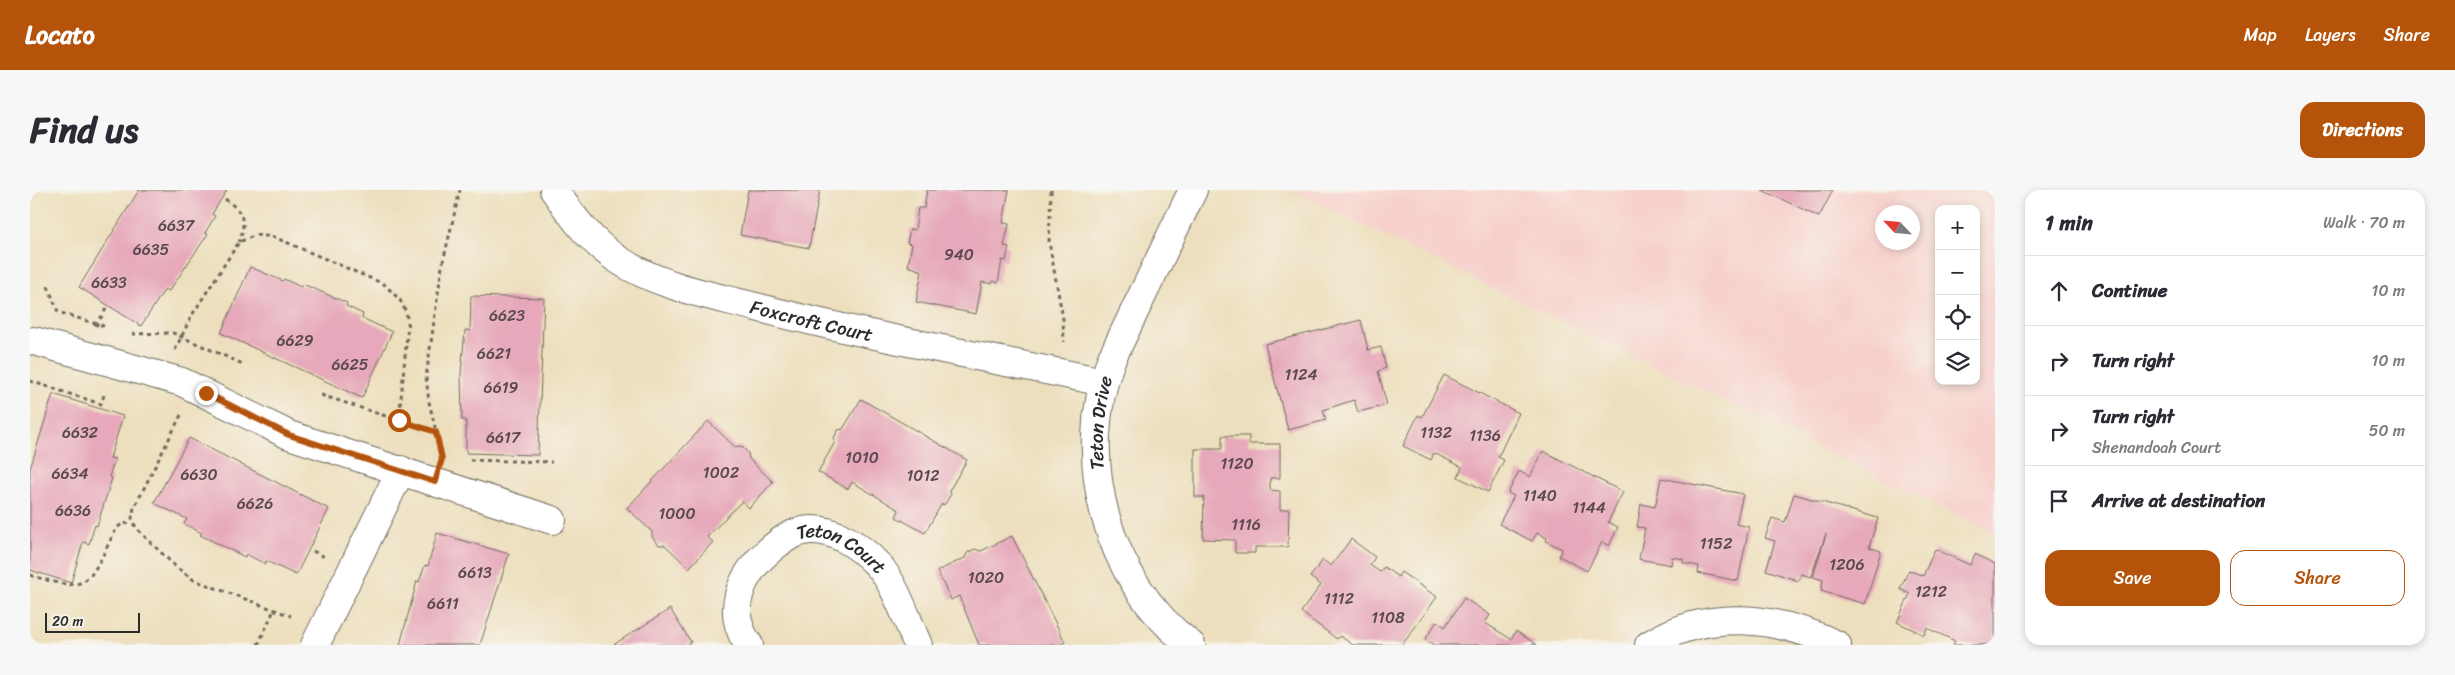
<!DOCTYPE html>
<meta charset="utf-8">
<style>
body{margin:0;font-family:Sriracha,sans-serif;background:#f7f7f7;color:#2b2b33}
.controls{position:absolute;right:15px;top:15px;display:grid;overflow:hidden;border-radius:10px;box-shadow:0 2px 8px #0003}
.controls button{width:45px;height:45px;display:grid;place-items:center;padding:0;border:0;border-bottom:1px solid #e1e1e2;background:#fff;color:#2b2b33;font:25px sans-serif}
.compass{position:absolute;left:1845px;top:15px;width:45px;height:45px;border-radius:50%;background:#fff;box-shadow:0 2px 8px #0003;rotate:296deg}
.scale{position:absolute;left:15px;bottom:12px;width:95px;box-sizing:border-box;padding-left:5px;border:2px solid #2b2b2b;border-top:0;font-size:14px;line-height:18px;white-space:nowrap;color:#2b2b2b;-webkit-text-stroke:4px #f7f3e8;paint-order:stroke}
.stop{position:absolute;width:15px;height:15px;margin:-11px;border:4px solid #b45309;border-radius:50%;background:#fff}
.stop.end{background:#b45309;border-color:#fff;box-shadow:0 1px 5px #0008}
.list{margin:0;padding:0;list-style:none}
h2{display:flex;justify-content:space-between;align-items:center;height:65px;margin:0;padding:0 20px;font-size:21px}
h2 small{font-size:16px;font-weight:400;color:#7c7c81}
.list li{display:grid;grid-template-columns:32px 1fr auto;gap:15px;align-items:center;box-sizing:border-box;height:70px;padding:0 20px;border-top:1px solid #e1e1e2}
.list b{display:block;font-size:19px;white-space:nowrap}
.list p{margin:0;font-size:16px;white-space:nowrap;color:#7c7c81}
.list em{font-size:16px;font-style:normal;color:#7c7c81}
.actions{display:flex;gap:10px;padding:15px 20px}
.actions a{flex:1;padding:11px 0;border:1px solid #b45309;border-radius:15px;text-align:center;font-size:18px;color:#b45309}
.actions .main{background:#b45309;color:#fff}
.icon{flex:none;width:28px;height:28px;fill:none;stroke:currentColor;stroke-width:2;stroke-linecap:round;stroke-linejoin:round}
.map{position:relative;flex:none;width:1965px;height:455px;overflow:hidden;border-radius:15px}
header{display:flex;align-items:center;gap:30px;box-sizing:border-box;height:70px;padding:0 25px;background:#b45309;color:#fff}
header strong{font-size:24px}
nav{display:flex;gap:28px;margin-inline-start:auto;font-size:18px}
.intro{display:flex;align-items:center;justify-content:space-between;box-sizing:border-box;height:120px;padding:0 30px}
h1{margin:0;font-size:35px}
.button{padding:12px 22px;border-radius:15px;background:#b45309;color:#fff;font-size:18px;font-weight:700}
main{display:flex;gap:30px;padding:0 30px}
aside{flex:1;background:#fff;border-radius:15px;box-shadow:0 2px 8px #0003}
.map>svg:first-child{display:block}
.built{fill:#f7d0cc;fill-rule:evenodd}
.building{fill:#e6a8ba}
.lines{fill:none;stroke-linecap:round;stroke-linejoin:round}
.minor-casing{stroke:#6f6a5e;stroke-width:30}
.path{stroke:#6f6a5e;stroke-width:3;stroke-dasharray:4 4;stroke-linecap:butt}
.minor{stroke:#fff;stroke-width:28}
.route{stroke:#b45309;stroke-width:6}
.labels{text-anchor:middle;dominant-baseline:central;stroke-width:4;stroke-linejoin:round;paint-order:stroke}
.number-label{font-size:16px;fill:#5a4a4f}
.street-label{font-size:19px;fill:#2b2b2b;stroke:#f7f3e8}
</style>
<header>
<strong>Locato</strong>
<nav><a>Map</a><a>Layers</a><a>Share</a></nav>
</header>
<div class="intro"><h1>Find us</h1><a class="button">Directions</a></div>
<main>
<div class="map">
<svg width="1965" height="455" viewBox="0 0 1965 455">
<rect width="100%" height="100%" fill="#f7f3e8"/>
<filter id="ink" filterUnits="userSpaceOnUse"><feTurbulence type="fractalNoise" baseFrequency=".02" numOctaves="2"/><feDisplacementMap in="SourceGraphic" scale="10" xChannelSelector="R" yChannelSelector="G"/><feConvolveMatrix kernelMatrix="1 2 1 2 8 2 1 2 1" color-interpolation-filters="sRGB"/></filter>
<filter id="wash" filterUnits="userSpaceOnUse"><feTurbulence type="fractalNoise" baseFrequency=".0096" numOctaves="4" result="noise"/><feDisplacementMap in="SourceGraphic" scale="20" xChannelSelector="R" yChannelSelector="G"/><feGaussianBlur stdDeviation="1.12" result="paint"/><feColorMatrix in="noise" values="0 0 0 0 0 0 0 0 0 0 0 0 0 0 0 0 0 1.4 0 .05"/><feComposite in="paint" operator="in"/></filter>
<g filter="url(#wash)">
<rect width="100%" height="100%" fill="#eddfbd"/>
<!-- built -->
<path class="built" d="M1260,0H1965V344L1732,229ZM1909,19H1946V191H1909ZM1852,22H1882V52H1852Z"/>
<g id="blocks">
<!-- building -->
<g class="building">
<polygon points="109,0 197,0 182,24 185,26 175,43 178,44 139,101 135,99 111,136 49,97"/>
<polygon points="718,0 790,0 779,58 710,45"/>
<polygon points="897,0 979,0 973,33 979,34 974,56 979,57 976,71 972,70 968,93 963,91 962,94 952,92 946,124 886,112 892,81 878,76 882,54 877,53 880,39 885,40 888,18 894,18"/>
<polygon points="1732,0 1803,0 1789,27"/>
<polygon points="220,77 253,91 254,89 271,97 273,94 317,113 316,116 333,124 332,128 362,142 332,208 191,143"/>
<polygon points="441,106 514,108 508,265 436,263 436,230 432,230 431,183 435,140 440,141"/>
<polygon points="1331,130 1338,160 1351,157 1356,178 1348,181 1357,215 1328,222 1324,210 1293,220 1296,230 1258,240 1235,154"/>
<polygon points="1414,185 1489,223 1468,267 1474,270 1458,302 1428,287 1432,277 1404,263 1401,270 1373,256 1388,225 1392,227"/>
<polygon points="23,204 93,226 80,268 85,269 79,287 82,288 67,336 65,335 59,354 53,352 41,393 0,380 0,279"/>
<polygon points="831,209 937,270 919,301 921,304 915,314 911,315 895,343 866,327 869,320 846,306 822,292 818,299 788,282 805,252 804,248 808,240 813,239"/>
<polygon points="678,231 705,257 711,256 718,263 719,269 743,292 719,318 712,311 677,347 683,352 659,378 635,355 629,355 622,347 622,342 597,318"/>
<polygon points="1192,246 1219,246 1219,254 1250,254 1250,288 1240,288 1240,300 1250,301 1250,320 1259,319 1258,357 1225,357 1225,363 1205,363 1205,350 1173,349 1174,307 1165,307 1165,259 1192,259"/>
<polygon points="159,248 299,319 266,385 236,371 235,374 216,364 215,367 170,345 172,343 154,334 157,329 124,313"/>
<polygon points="1513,261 1593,302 1578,332 1588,337 1579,356 1572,352 1557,381 1529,366 1532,359 1516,351 1517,348 1507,343 1502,351 1469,334 1484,306 1478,303 1489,281 1500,287"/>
<polygon points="1631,288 1713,304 1706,334 1719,337 1708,391 1668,383 1669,376 1653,373 1653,369 1642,367 1641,375 1609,369 1615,338 1607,337 1611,314 1625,317"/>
<polygon points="1764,304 1848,328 1839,357 1851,361 1835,414 1791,401 1793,390 1783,387 1796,344 1781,387 1771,384 1769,391 1736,380 1745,351 1735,348 1742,328 1755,332"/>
<polygon points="407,343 479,364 450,455 370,455 387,391 389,392 395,375 398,376"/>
<polygon points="982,346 1035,452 1029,455 949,455 929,406 921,410 907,381 935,368 937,363 945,359 951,361"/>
<polygon points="1321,349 1345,367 1340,375 1350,382 1354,377 1368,387 1371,382 1407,407 1372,455 1323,455 1310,446 1307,449 1271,422 1291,395 1280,387 1293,370 1301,376"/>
<polygon points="1905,359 1940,375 1945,364 1965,374 1965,455 1923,455 1925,451 1897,438 1894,445 1867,432 1880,404 1870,399 1879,380 1893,386"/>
<polygon points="1434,408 1460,425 1455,433 1481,449 1486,441 1507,455 1404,455 1395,450 1407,431 1415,437"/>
<polygon points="640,419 661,452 656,455 583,455"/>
</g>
</g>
</g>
<g filter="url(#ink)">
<use href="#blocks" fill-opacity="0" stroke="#6f6a5e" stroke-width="1"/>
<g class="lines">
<defs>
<g id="minor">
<path id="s1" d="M524,0C542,26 560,51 587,69C628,96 679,105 726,117C841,147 957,167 1073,192"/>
<polyline points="4,151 152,192 259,245 522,330"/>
<polyline points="285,455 371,280"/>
<path id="s2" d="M719,455C694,421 711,384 741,359C753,349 764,341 781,340C805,339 831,357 847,374C865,392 877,431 888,455"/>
<path id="s3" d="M1161,455C1076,391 1044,269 1081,170L1163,0"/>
<path d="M1619,455C1677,418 1747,426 1807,455"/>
</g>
</defs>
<!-- minor casing -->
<use href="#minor" class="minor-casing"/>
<!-- path -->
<g class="path">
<polyline points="1021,0 1019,52 1033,129 1034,152"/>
<path d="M195,9C213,22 217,31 209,52"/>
<polyline points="18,96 28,122 77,137"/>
<polyline points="66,136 76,119"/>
<polyline points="102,144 143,143 215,175"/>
<polyline points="145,160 162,125 209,52 226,45 244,47 354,94 370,110 376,122 378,134 369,230"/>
<polyline points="0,191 71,214 75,202"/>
<polyline points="291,205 405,242"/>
<polyline points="151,225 104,318 102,328 106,338 147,378 164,390 261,426"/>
<polyline points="411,262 399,212 396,187 412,76 430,0"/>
<polyline points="440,270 522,272"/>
<polyline points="283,361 295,367"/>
<path d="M0,385C52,401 56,401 80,351C84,343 86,337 94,333L105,335"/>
<polyline points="228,455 244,420"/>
</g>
<!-- minor -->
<use href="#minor" class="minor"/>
</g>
</g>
<g class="lines" filter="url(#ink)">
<!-- route -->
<polyline class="route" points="176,203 259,245 405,292 412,269 406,242 369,230"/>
</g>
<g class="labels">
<!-- number labels -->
<g class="number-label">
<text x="146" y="35">6637</text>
<text x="121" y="59">6635</text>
<text x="929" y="64">940</text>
<text x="79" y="92">6633</text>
<text x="477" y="125">6623</text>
<text x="265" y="150">6629</text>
<text x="464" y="163">6621</text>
<text x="320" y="174">6625</text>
<text x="1271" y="184">1124</text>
<text x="471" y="197">6619</text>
<text x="50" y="242">6632</text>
<text x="1406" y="242">1132</text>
<text x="1455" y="245">1136</text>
<text x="473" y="247">6617</text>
<text x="832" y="267">1010</text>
<text x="1207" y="273">1120</text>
<text x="691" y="282">1002</text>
<text x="40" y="283">6634</text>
<text x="169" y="284">6630</text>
<text x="893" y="285">1012</text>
<text x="1510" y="305">1140</text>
<text x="225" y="313">6626</text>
<text x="1559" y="317">1144</text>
<text x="43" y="320">6636</text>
<text x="647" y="323">1000</text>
<text x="1216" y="334">1116</text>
<text x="1686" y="353">1152</text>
<text x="1817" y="374">1206</text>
<text x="445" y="382">6613</text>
<text x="956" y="387">1020</text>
<text x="1901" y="401">1212</text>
<text x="1309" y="408">1112</text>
<text x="413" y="413">6611</text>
<text x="1358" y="427">1108</text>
</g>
<!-- street labels -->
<g class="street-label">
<text stroke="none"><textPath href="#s1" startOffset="299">Foxcroft Court</textPath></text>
<text stroke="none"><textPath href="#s3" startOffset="252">Teton Drive</textPath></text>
<text stroke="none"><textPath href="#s2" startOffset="190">Teton Court</textPath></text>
</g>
</g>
</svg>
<div class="controls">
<button>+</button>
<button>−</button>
<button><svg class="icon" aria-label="locate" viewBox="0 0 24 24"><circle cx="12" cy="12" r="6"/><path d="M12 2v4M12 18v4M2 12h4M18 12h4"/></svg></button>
<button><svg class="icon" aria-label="layers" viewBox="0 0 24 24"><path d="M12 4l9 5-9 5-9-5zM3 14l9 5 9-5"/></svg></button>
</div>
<svg class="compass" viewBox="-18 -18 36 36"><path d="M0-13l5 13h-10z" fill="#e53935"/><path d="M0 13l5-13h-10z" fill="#7c7c81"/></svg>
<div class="scale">20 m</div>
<div class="stop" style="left:369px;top:230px"></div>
<div class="stop end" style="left:176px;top:203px"></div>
</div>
<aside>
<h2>1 min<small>Walk · 70 m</small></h2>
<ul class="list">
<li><svg class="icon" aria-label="ahead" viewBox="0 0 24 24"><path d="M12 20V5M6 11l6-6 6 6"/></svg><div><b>Continue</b></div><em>10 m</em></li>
<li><svg class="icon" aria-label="right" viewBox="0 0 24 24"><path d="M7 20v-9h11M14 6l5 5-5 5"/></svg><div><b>Turn right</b></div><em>10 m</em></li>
<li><svg class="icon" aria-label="right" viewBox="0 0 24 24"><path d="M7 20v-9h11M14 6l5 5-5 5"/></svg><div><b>Turn right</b><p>Shenandoah Court</p></div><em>50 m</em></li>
<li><svg class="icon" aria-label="arrive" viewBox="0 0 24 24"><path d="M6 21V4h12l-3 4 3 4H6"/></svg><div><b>Arrive at destination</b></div></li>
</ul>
<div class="actions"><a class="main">Save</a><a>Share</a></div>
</aside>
</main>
